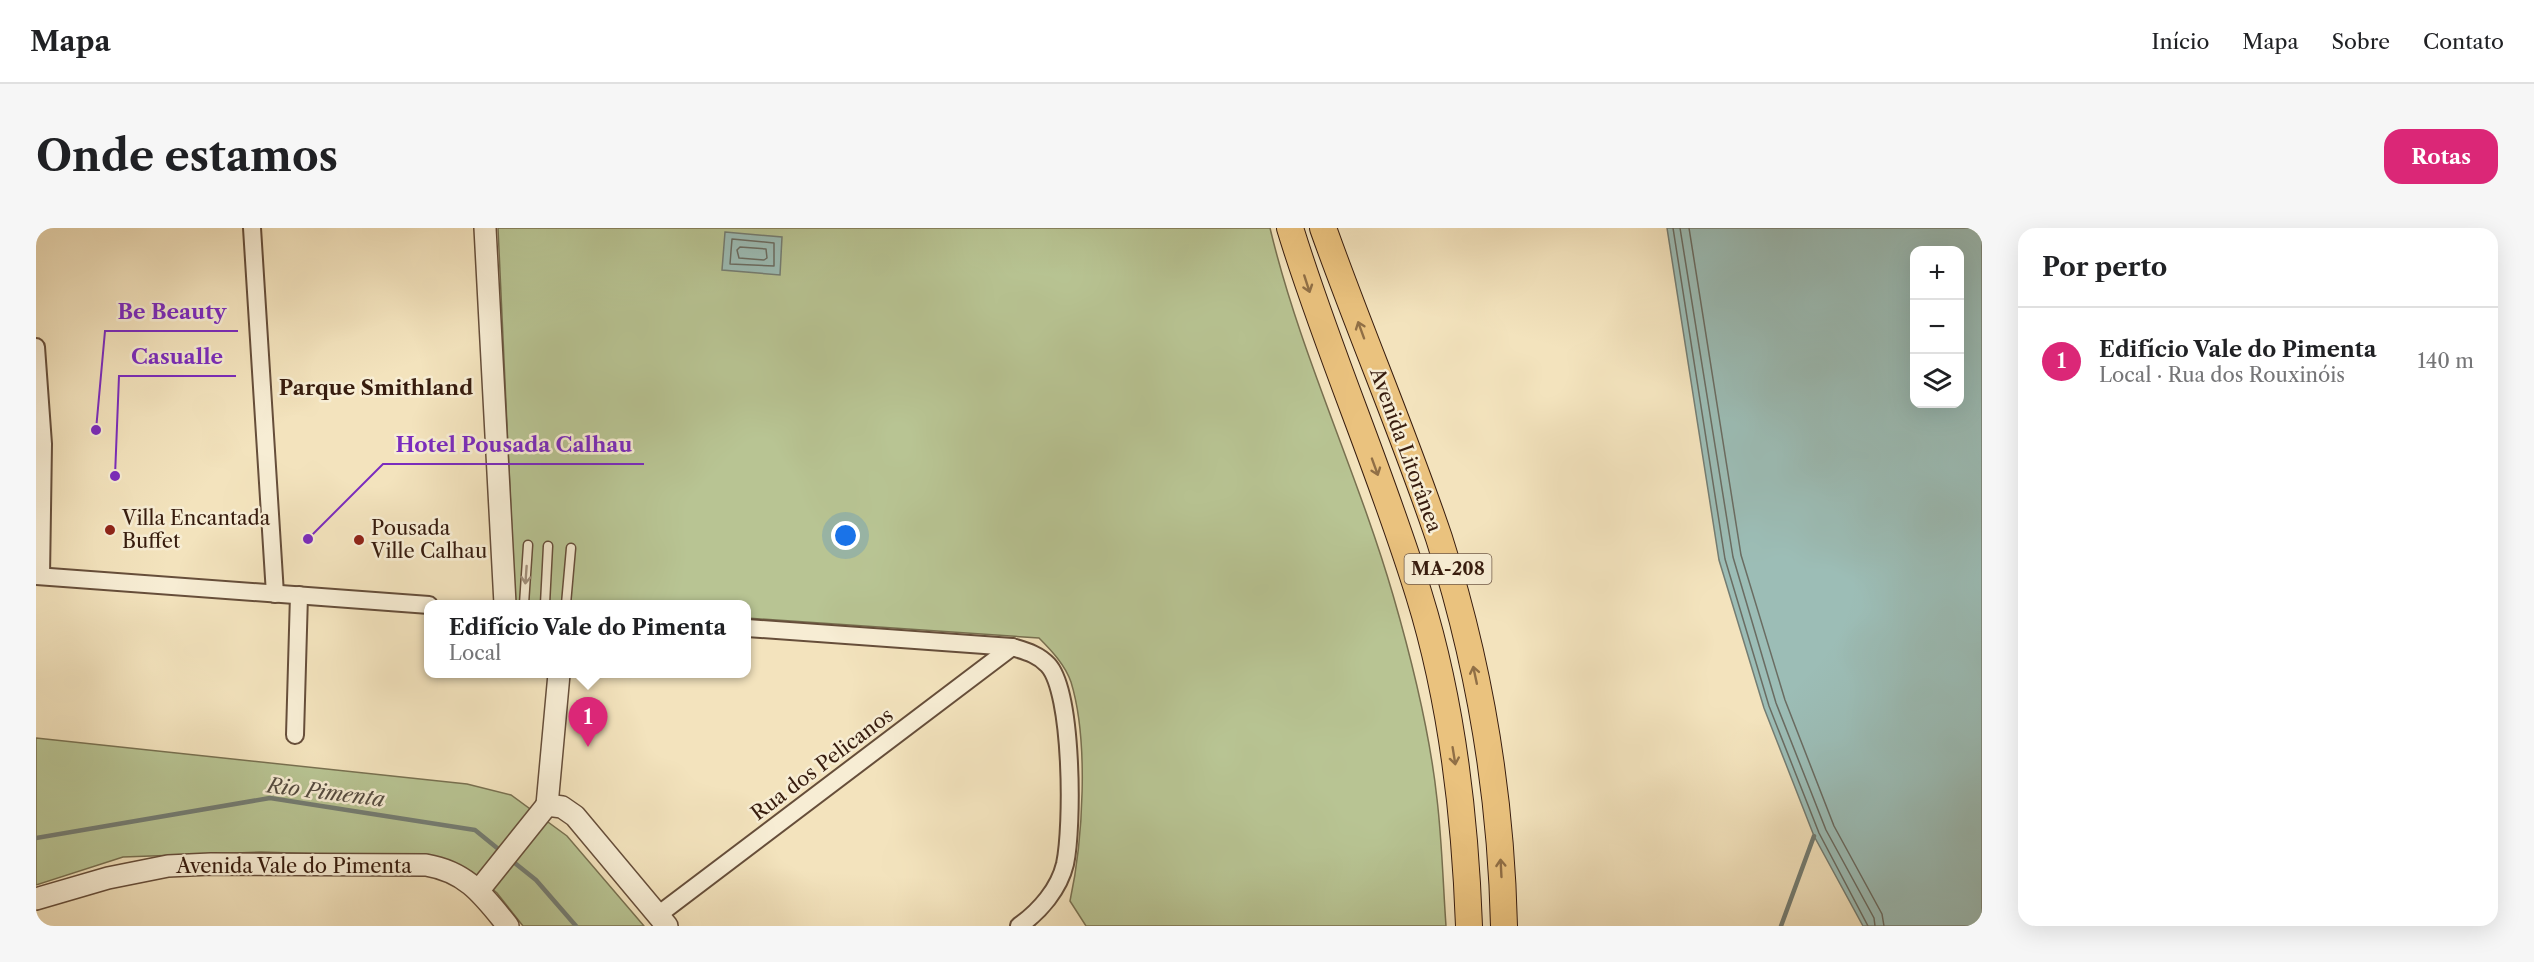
<!DOCTYPE html>
<html lang="pt">
<meta charset="utf-8">
<style>
body{margin:0;font-family:"Libre Caslon Text",serif;background:#f6f6f6;color:#202124}
.controls{position:absolute;right:18px;top:18px;display:grid;overflow:hidden;border-radius:12px;box-shadow:0 6px 24px #0002}
.controls button{width:54px;height:54px;display:grid;place-items:center;padding:0;border:0;border-bottom:2px solid #e0e0e0;background:#fff;color:#202124;font:30px sans-serif}
.you{position:absolute;left:810px;top:308px;width:21px;height:21px;margin:-15px;border:4px solid #fff;border-radius:50%;background:#1a73e8;box-shadow:0 0 0 9px #1a73e833}
.badge{display:grid;place-items:center;width:39px;height:39px;border-radius:50%;background:#db2777;color:#fff;font-size:20px;font-weight:700}
.pin{position:absolute;translate:-50% -50px;filter:drop-shadow(0 2px 3px #0008)}
.pin::after{content:'';position:absolute;top:32px;width:21px;height:18px;background:inherit;clip-path:polygon(0 0,100% 0,50% 100%)}
.popup{position:absolute;left:388px;top:372px;width:327px;height:78px;box-sizing:border-box;display:grid;place-content:center;border-radius:12px;background:#fff;filter:drop-shadow(0 2px 4px #0005);font-size:20px;white-space:nowrap;color:#757577}
.popup b{font-size:22px;color:#202124}
.popup::after{content:'';position:absolute;left:50%;top:100%;margin-left:-12px;border:12px solid transparent;border-top-color:#fff}
.list{margin:0;padding:0;list-style:none}
h2{display:flex;justify-content:space-between;align-items:center;height:78px;margin:0;padding:0 24px;font-size:26px}
h2 small{font-size:20px;font-weight:400;color:#757577}
.list li{display:grid;grid-template-columns:39px 1fr auto;gap:18px;align-items:center;box-sizing:border-box;height:108px;padding:0 24px;border-top:2px solid #e0e0e0}
.list b{display:block;font-size:22px;white-space:nowrap}
.list p{margin:0;font-size:20px;white-space:nowrap;color:#757577}
.list em{font-size:20px;font-style:normal;color:#757577}
.icon{flex:none;width:33px;height:33px;fill:none;stroke:currentColor;stroke-width:2;stroke-linecap:round;stroke-linejoin:round}
.map{position:relative;flex:none;width:1946px;height:698px;overflow:hidden;border-radius:18px}
header{display:flex;align-items:center;gap:36px;box-sizing:border-box;height:84px;padding:0 30px;background:#fff;border-bottom:2px solid #e0e0e0}
header strong{font-size:28px}
nav{display:flex;gap:33px;margin-inline-start:auto;font-size:21px}
.intro{display:flex;align-items:center;justify-content:space-between;box-sizing:border-box;height:144px;padding:0 36px}
h1{margin:0;font-size:42px}
.button{padding:15px 27px;border-radius:18px;background:#db2777;color:#fff;font-size:21px;font-weight:700}
main{display:flex;gap:36px;padding:0 36px}
aside{flex:1;background:#fff;border-radius:18px;box-shadow:0 6px 24px #0002}
.map>svg:first-child{display:block}
.green{fill:#b8c493;stroke:#787050;stroke-width:1.5}
.water{fill:#9cbdb6;stroke:#747d73;stroke-width:1.5;fill-rule:evenodd}
.lines{fill:none;stroke-linecap:round;stroke-linejoin:round}
.shore{stroke:#6a6c62;stroke-width:1.5}
.stream{stroke:#747d73;stroke-width:4.5}
.service-casing{stroke:#664e3a;stroke-width:11}
.minor-casing{stroke:#664e3a;stroke-width:20}
.tertiary-casing{stroke:#664e3a;stroke-width:24}
.primary-casing{stroke:#371c0e;stroke-width:28}
.service{stroke:#f7edd4;stroke-width:8}
.minor{stroke:#f7edd4;stroke-width:16}
.tertiary{stroke:#f7edd4;stroke-width:21}
.primary{stroke:#eac27e;stroke-width:26}
.oneway{stroke:#906f46}
.oneway2{stroke:#a18f7b}
.poi-dot{fill:#8f2418;stroke:#f7edd4;stroke-width:2}
.labels{text-anchor:middle;dominant-baseline:central;stroke-width:5;stroke-linejoin:round;paint-order:stroke}
.shield{fill:#f7edd4;stroke:#715b49;stroke-width:1.5}
.shield-label{font-size:18px;font-weight:bold;fill:#371c0e}
.street-label{font-size:20px;fill:#371c0e;stroke:#f7edd4}
.poi-label{font-size:20px;fill:#371c0e;stroke:#f7edd4;text-anchor:start}
.neighbourhood-label{font-size:21px;font-weight:bold;fill:#371c0e;stroke:#f7edd4}
.water-label{font-size:21px;font-style:italic;fill:#554c40;stroke:#f7edd4}
.leader{fill:none;stroke:#7b2cbf;stroke-width:2}
.callout-dot{fill:#7b2cbf;stroke:#f7edd4;stroke-width:2}
.callout-label{font-size:21px;text-anchor:middle;font-weight:bold;fill:#7b2cbf;stroke:#f7edd4;stroke-width:5;stroke-linejoin:round;paint-order:stroke}
</style>
<header>
<strong>Mapa</strong>
<nav><a>Início</a><a>Mapa</a><a>Sobre</a><a>Contato</a></nav>
</header>
<div class="intro"><h1>Onde estamos</h1><a class="button">Rotas</a></div>
<main>
<div class="map">
<svg width="1946" height="698" viewBox="0 0 1946 698">
<rect width="100%" height="100%" fill="#f3e3bd"/>
<filter id="stains"><feTurbulence type="fractalNoise" baseFrequency=".00333" numOctaves="4"/><feColorMatrix values="0 0 0 0 .2 0 0 0 0 .09 0 0 0 0 .02 0 0 0 .5 -.17"/></filter>
<radialGradient id="worn" r=".72"><stop offset=".6" stop-color="#630" stop-opacity="0"/><stop offset="1" stop-color="#630" stop-opacity=".3"/></radialGradient>
<!-- green -->
<g class="green">
<path d="M462,0H1234C1264,126 1321,243 1357,367C1375,429 1394,506 1401,571C1406,613 1407,656 1410,698H1050L1034,673C1047,613 1053,513 1035,454C1029,437 1016,423 1003,410L711,390V376H523L479,373Z"/>
<polygon points="0,510 431,556 475,567 531,608 608,698 487,698 461,665 436,644 416,634 384,629 225,624 87,629 0,657"/>
</g>
<!-- water -->
<g class="water">
<path d="M1631,0H1946V698H1827L1778,608L1728,480L1683,332ZM1878,22H1924V176H1878Z"/>
<polygon points="689,4 746,9 744,47 686,42"/>
</g>
<g class="lines">
<!-- shore -->
<g class="shore">
<polyline points="1637,0 1689,331 1733,478 1783,605 1832,698"/>
<polyline points="1644,0 1697,329 1740,475 1790,602 1838,690 1839,698"/>
<polyline points="1653,0 1705,327 1749,472 1798,598 1846,686 1848,698"/>
<polygon points="696,11 738,15 738,38 694,36"/>
<polygon points="704,19 730,21 731,30 728,32 703,30 701,22"/>
</g>
<!-- stream -->
<g class="stream">
<polyline points="0,610 234,570 439,602 466,624"/>
<polyline points="475,632 500,652 540,698"/>
<polyline points="1745,698 1778,608"/>
</g>
<defs>
<g id="service">
<polyline points="488,376 492,317"/>
<polyline points="509,376 512,318"/>
<polyline points="530,376 535,320"/>
</g>
<g id="minor">
<polyline points="216,0 239,366"/>
<polyline points="0,119 7,216 5,348"/>
<polyline points="0,348 393,377"/>
<path d="M711,400L976,419C989,423 1002,426 1012,437C1037,464 1037,599 1029,636C1023,661 1004,683 983,698"/>
<polyline points="259,507 263,367"/>
<polyline points="622,687 976,419"/>
</g>
<g id="tertiary">
<polyline points="449,0 469,376"/>
<polyline points="511,577 526,579 539,588 631,698"/>
<polyline points="511,577 523,446"/>
<polyline points="443,662 511,577"/>
<path d="M0,671L72,650L132,638L175,636L390,637C431,644 447,667 472,698"/>
</g>
<g id="primary">
<path d="M1254,0C1292,124 1345,243 1383,367C1416,473 1429,587 1433,698"/>
<path d="M1287,0C1324,104 1368,206 1403,310C1443,435 1465,567 1468,698"/>
</g>
</defs>
<!-- service casing -->
<use href="#service" class="service-casing"/>
<!-- minor casing -->
<use href="#minor" class="minor-casing"/>
<!-- tertiary casing -->
<use href="#tertiary" class="tertiary-casing"/>
<!-- primary casing -->
<use href="#primary" class="primary-casing"/>
<!-- service -->
<use href="#service" class="service"/>
<!-- minor -->
<use href="#minor" class="minor"/>
<!-- tertiary -->
<use href="#tertiary" class="tertiary"/>
<!-- primary -->
<use href="#primary" class="primary"/>
</g>
<!-- one-way arrows -->
<defs><path id="oneway-shaft" d="M-6 0H5M1.5-3L5.5 0L1.5 3" fill="none" stroke-width="1.6" stroke-linecap="round" stroke-linejoin="round" transform="scale(1.5)"/></defs>
<g class="oneway">
<use href="#oneway-shaft" transform="translate(1271 56) rotate(72)"/>
<use href="#oneway-shaft" transform="translate(1325 102) rotate(-110)"/>
<use href="#oneway-shaft" transform="translate(1339 239) rotate(70)"/>
<use href="#oneway-shaft" transform="translate(1439 447) rotate(-102)"/>
<use href="#oneway-shaft" transform="translate(1418 528) rotate(81)"/>
<use href="#oneway-shaft" transform="translate(1465 640) rotate(-93)"/>
</g>
<use class="oneway2" href="#oneway-shaft" transform="translate(490 347) rotate(94)"/>
<!-- markers -->
<g class="poi-dot">
<circle cx="74" cy="302" r="6"/>
<circle cx="323" cy="312" r="6"/>
</g>
<g class="labels">
<!-- shield labels -->
<rect class="shield" x="1368.5" y="326" width="87" height="30" rx="4.5"/>
<g class="shield-label">
<text x="1412" y="341">MA-208</text>
</g>
<!-- street labels -->
<g class="street-label">
<text transform="translate(1370 222) rotate(70)">Avenida Litorânea</text>
<text transform="translate(786 536) rotate(-37)">Rua dos Pelicanos</text>
<text x="258" y="638">Avenida Vale do Pimenta</text>
</g>
<!-- poi labels -->
<g class="poi-label">
<text x="86" y="290">Villa Encantada<tspan x="86" dy="23">Buffet</tspan></text>
<text x="335" y="300">Pousada<tspan x="335" dy="23">Ville Calhau</tspan></text>
</g>
<!-- neighbourhood labels -->
<g class="neighbourhood-label">
<text x="340" y="159">Parque Smithland</text>
</g>
<!-- water labels -->
<g class="water-label">
<text transform="translate(290 564) rotate(7)">Rio Pimenta</text>
</g>
</g>
<!-- callouts -->
<path class="leader" d="M60 202L69 103H202M79 248L83 148H200M272 311L347 236H608"/>
<g class="callout-dot">
<circle cx="60" cy="202" r="6"/>
<circle cx="79" cy="248" r="6"/>
<circle cx="272" cy="311" r="6"/>
</g>
<g class="callout-label">
<text x="136" y="91">Be Beauty</text>
<text x="141" y="136">Casualle</text>
<text x="478" y="224">Hotel Pousada Calhau</text>
</g>
<rect width="100%" height="100%" filter="url(#stains)"/>
<rect width="100%" height="100%" fill="url(#worn)"/>
</svg>
<div class="controls">
<button>+</button>
<button>−</button>
<button><svg class="icon" aria-label="layers" viewBox="0 0 24 24"><path d="M12 4l9 5-9 5-9-5zM3 14l9 5 9-5"/></svg></button>
</div>
<div class="you"></div>
<div class="pin badge" style="left:552px;top:519px">1</div>
<div class="popup"><b>Edifício Vale do Pimenta</b>Local</div>
</div>
<aside>
<h2>Por perto<small></small></h2>
<ul class="list">
<li><span class="badge">1</span><div><b>Edifício Vale do Pimenta</b><p>Local · Rua dos Rouxinóis</p></div><em>140 m</em></li>
</ul>
</aside>
</main>
